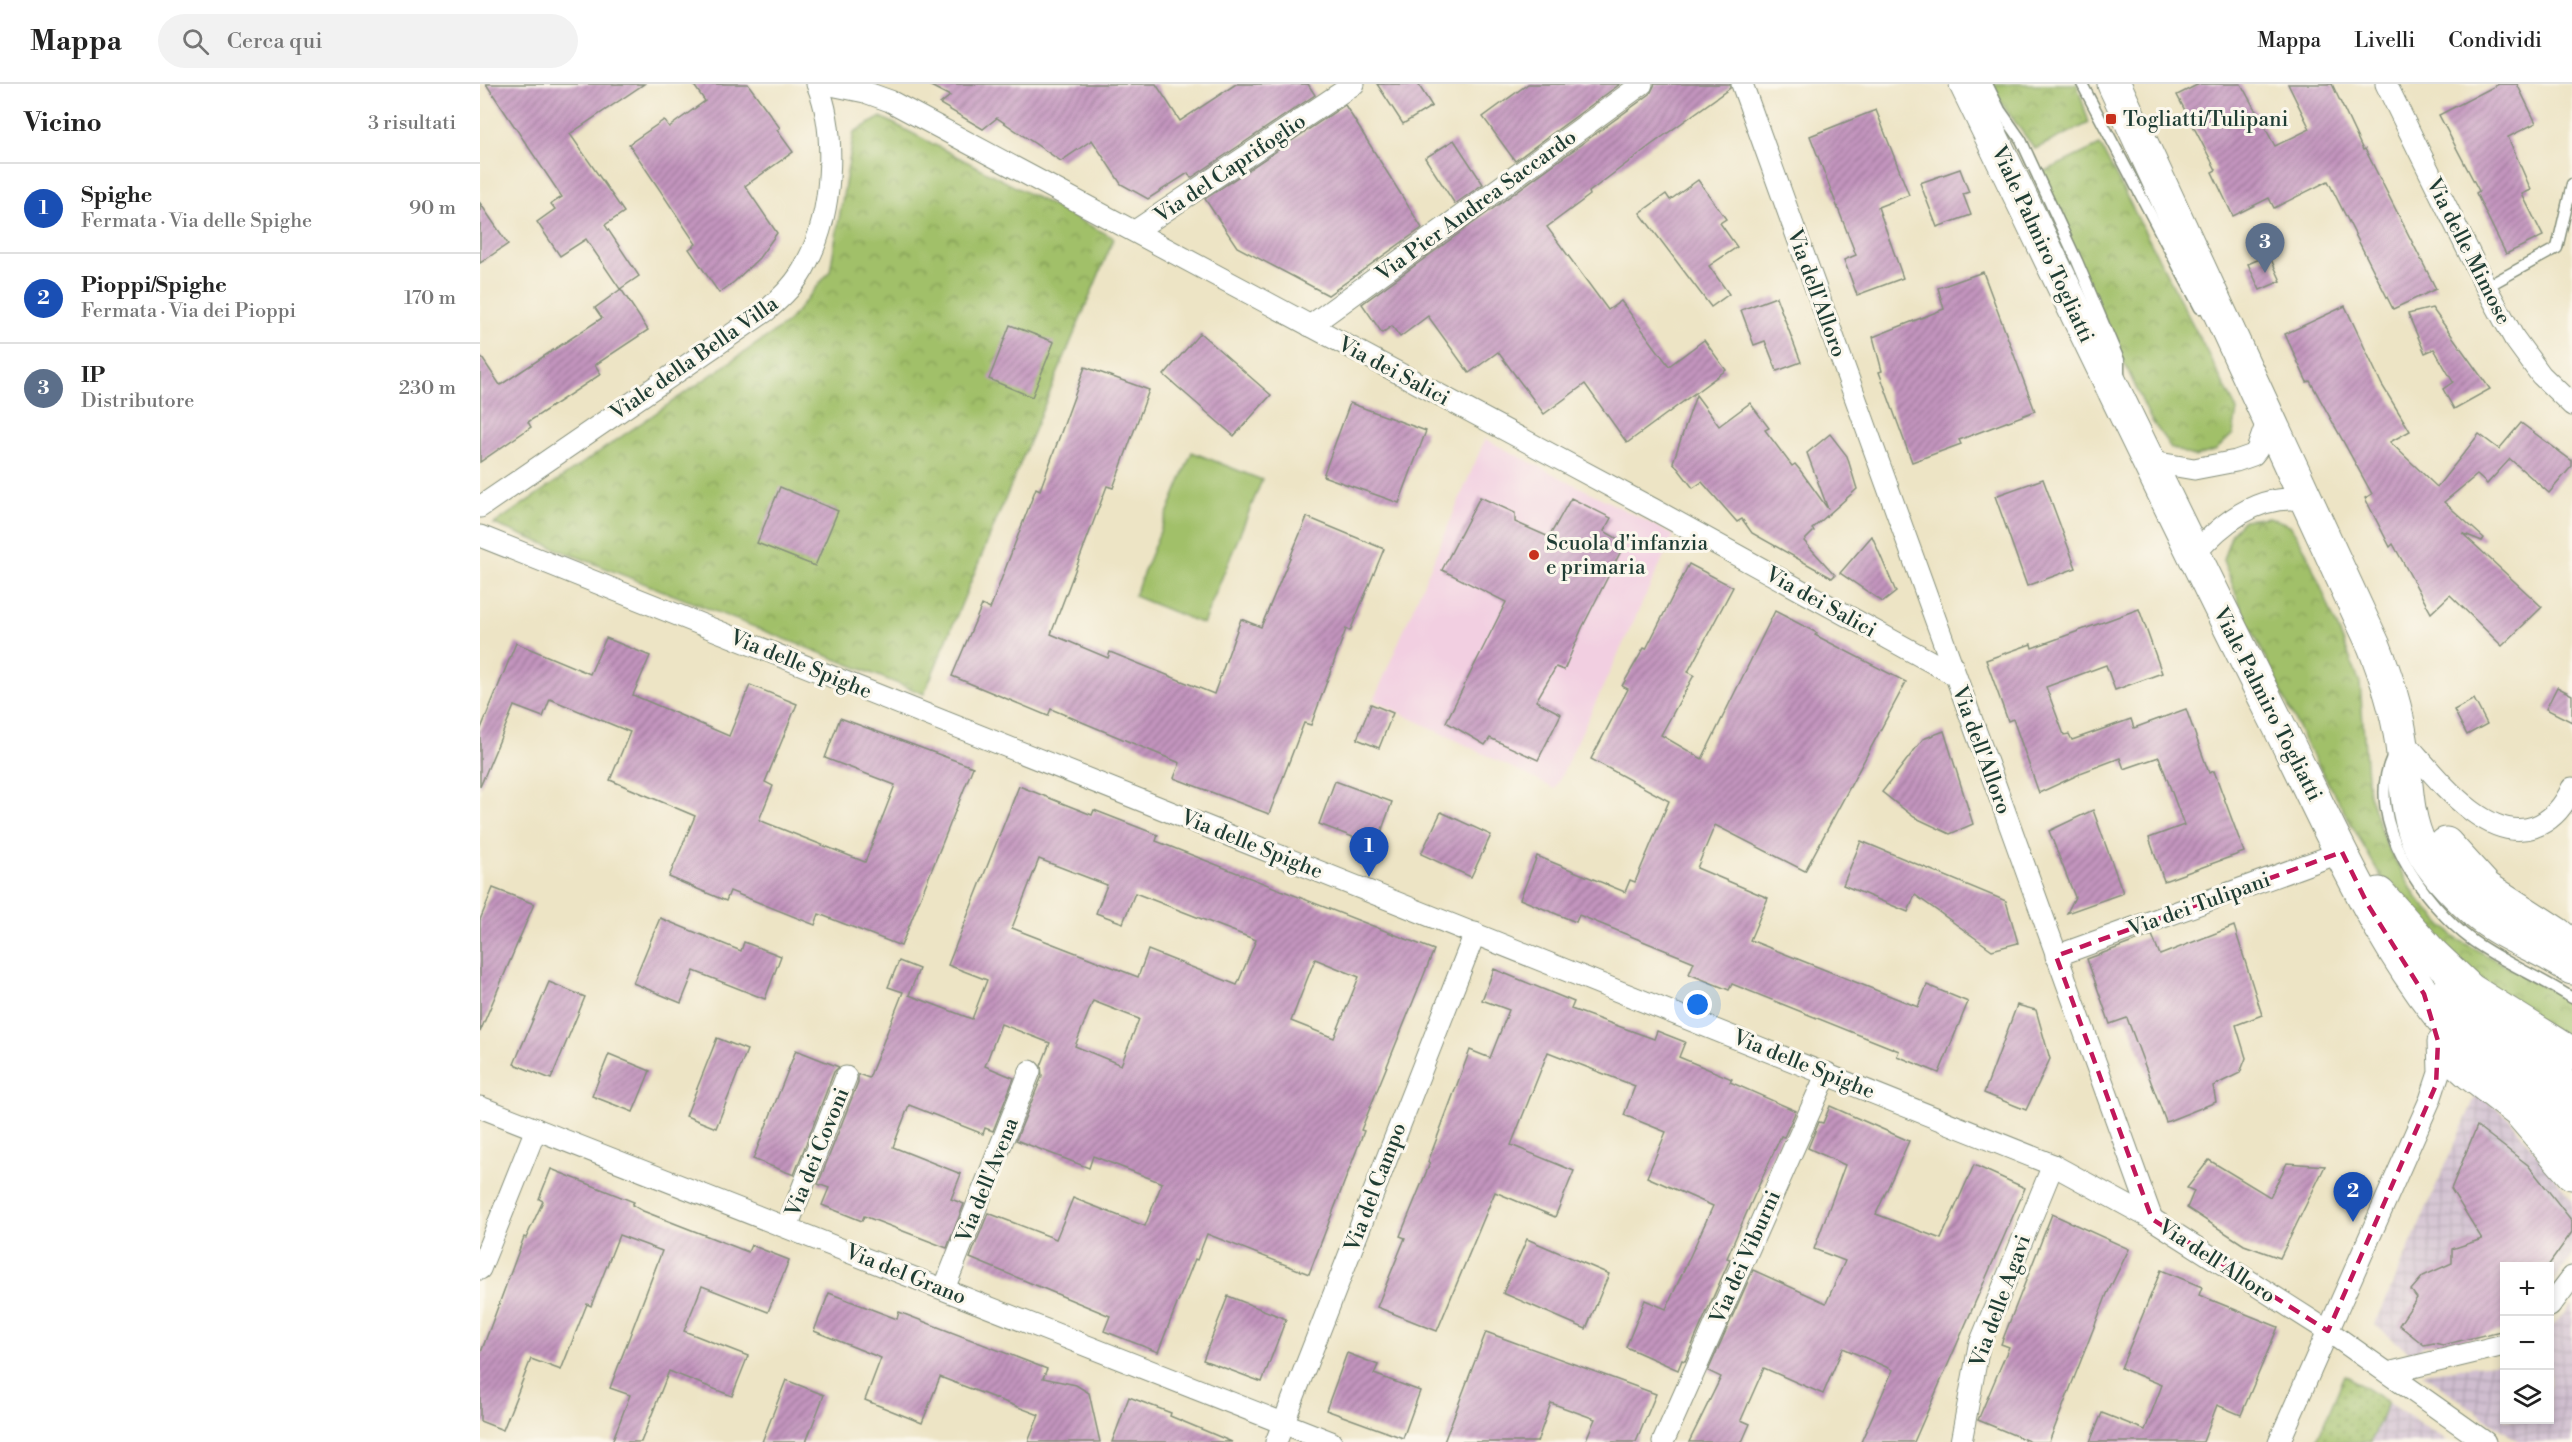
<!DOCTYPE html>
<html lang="it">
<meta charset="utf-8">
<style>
body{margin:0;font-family:"Libre Bodoni",serif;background:#f2f2f2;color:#222}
.controls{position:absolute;right:18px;bottom:18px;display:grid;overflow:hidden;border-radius:0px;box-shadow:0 3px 9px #0003}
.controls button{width:54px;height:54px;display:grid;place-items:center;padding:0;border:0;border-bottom:2px solid #e0e0e0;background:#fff;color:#222;font:30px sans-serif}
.you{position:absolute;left:1218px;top:921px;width:21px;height:21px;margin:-15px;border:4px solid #fff;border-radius:50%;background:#1a73e8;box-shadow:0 0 0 9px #1a73e833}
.badge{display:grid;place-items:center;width:39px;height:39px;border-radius:50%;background:#c8321e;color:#fff;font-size:20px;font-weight:700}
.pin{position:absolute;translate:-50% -50px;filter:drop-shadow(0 2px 3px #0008)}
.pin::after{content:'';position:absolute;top:32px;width:21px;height:18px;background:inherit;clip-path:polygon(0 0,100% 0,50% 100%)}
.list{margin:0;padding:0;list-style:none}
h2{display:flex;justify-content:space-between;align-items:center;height:78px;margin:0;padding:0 24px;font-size:26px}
h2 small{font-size:20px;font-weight:400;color:#767676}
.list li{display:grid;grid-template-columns:39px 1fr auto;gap:18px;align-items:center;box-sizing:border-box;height:90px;padding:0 24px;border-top:2px solid #e0e0e0}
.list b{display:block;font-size:22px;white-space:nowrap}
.list p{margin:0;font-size:20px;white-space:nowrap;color:#767676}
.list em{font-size:20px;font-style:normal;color:#767676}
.icon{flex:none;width:33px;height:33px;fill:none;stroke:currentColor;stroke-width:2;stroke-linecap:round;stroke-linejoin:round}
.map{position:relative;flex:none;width:2092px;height:1358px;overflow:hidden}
header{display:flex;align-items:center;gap:36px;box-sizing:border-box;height:84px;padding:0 30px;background:#fff;border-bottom:2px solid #e0e0e0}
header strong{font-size:28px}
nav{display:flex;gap:33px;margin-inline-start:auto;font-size:21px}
.search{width:420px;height:54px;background:#f2f2f2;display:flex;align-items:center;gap:15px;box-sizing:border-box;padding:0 21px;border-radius:33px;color:#767676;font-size:22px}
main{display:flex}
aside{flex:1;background:#fff}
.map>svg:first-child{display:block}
.built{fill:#f2cfe1}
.industrial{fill:url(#industrial-grid)}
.grass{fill:url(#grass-dots);stroke:#607e4e;stroke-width:1.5}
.park{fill:url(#park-crowns);stroke:#607e4e;stroke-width:1.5}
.pitch{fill:#a1c069;stroke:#607e4e;stroke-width:1.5}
.building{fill:url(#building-hatch);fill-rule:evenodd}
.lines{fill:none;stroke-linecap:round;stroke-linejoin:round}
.lane-casing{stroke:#86907c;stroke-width:13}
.street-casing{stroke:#86907c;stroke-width:23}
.primary-casing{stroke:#86907c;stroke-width:35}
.lane{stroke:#fff;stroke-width:10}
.street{stroke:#fff;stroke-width:21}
.primary{stroke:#fff;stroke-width:33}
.marked{fill:none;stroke:#c2185b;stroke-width:4.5;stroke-dasharray:12 8;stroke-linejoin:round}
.poi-dot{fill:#c8321e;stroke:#fbf7ec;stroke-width:2}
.labels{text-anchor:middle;stroke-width:6;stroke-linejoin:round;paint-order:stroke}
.poi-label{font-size:21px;fill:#1f3d34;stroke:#fbf7ec;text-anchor:start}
.street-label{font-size:21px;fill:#1f3d34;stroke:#fbf7ec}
</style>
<header>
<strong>Mappa</strong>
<div class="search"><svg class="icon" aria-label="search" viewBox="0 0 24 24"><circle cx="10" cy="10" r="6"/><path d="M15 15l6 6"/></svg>Cerca qui</div>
<nav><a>Mappa</a><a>Livelli</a><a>Condividi</a></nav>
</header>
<main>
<aside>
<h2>Vicino<small>3 risultati</small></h2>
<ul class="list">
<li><span class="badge" style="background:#1a4fb4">1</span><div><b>Spighe</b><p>Fermata · Via delle Spighe</p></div><em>90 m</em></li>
<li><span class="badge" style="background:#1a4fb4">2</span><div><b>Pioppi/Spighe</b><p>Fermata · Via dei Pioppi</p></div><em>170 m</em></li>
<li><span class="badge" style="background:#5c6f8a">3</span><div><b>IP</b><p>Distributore</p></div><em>230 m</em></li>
</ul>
</aside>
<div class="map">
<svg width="2092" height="1358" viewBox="0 0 2092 1358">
<defs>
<pattern id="industrial-grid" width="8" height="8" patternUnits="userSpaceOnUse" patternTransform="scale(1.5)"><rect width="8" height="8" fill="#cfbdcf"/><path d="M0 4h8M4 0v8" fill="none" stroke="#b1a3b2"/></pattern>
<pattern id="grass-dots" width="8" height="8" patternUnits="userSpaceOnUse" patternTransform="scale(1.5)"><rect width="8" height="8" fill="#a1c069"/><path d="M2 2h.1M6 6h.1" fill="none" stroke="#839d57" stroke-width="1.8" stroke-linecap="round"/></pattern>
<pattern id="park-crowns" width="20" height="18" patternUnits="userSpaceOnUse" patternTransform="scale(1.5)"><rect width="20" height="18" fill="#a1c069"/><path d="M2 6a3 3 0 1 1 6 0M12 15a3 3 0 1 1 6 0" fill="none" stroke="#839d57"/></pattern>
<pattern id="building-hatch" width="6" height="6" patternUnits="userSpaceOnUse" patternTransform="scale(1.5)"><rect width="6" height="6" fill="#c394be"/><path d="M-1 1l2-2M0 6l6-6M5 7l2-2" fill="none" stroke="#9e7a9b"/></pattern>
</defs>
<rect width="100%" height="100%" fill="#fbf7ec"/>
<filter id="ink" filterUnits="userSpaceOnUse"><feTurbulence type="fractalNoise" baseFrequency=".0167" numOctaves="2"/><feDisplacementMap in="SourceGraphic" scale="12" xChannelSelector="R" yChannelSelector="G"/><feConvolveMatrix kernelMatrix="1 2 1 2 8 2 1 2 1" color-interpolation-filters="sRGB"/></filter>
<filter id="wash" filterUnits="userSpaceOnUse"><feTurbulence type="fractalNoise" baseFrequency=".008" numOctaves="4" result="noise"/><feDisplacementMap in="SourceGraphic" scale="24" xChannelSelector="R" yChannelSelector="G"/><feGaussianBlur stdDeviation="1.35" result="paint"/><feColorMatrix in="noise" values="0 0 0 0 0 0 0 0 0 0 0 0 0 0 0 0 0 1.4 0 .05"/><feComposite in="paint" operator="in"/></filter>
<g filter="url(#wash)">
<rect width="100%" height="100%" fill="#ede4c5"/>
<!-- built -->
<path class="built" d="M1005 355 1194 451 1075 705 894 616Z"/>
<!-- industrial -->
<g class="industrial">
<path d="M1997 1009 2029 1034 2092 1116V1173L2070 1201V1182H2024L2005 1250 1963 1261 1954 1259 1945 1261 1932 1270 1895 1241Z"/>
<path d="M2092 1221V1358H2039L1942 1289 2020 1279 2024 1277V1336H2070V1244Z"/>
<path d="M1908 1318 1968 1358H1891Z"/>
</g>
<!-- grass -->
<path class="grass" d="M1865 1291 1908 1318 1891 1358H1836Z"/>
<!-- park -->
<g class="park">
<path d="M1507 0H1597L1609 39 1555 65Z"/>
<path d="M401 33 634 154 444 610 14 440 307 239 350 187 374 48Z"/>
<path d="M1620 61 1757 326 1753 350 1736 366 1715 373 1691 364 1670 334 1557 91Z"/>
<path d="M1789 433 1810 441 1826 467 1880 599 1888 707 1906 761 1937 814 1975 854 2078 910 2092 922V956L2007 908 1938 844 1901 793 1824 656 1759 518 1743 476 1752 449 1764 436Z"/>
</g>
<!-- pitch -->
<path class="pitch" d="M712 368 782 396 723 540 654 512Z"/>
<g id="blocks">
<!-- building -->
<g class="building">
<path d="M6 0H164L90 50 144 128 125 141 159 192 140 205 106 155 80 172 57 138 75 125 71 120 82 113Z"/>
<path d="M213 0H268L300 44 297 46 313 68 265 102 297 149 279 174 254 198 239 209 209 165 216 160 149 60 184 36 189 43 225 17Z"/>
<path d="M447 0H676L700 37 756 0H828L835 11 711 94 708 89 668 115 641 100 612 56 581 77 517 34 503 45 460 20 470 12Z"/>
<path d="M897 0H938L952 22 923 40Z"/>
<path d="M1048 0H1140L1035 77 1003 33Z"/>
<path d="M1175 0H1250V4L1171 61 1109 108 1110 111 1067 143 1128 226 1141 217 1189 282 1224 256 1246 286 1147 359 1105 300 1064 330 1018 268 989 289 948 232 920 253 912 242 902 249 882 220 1170 10Z"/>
<path d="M1719 0H1761L1795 62 1830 45 1808 0H1852L1883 66 1885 65 1956 205 1913 225 1848 97 1794 124 1789 114 1753 132 1732 88 1736 86 1697 11Z"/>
<path d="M2019 0H2037L2056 39 2028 53 2051 106 2042 110 2063 152 2026 170 1996 109 1999 107 1959 31Z"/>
<path d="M865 21 942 144 848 211 757 163 725 115Z"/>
<path d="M1396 26 1429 111 1398 123 1423 194 1377 211 1364 176 1376 171 1330 52Z"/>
<path d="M974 56 1003 100 975 120 945 74Z"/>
<path d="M1480 85 1489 108 1483 110 1491 131 1457 143 1440 99Z"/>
<path d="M1218 96 1246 135 1240 139 1257 163 1229 182 1249 210 1231 223 1160 129 1186 110 1190 116Z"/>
<path d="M0 119 28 160 0 179Z"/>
<path d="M1789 171 1801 197 1780 206 1768 180Z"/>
<path d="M1503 188 1555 327 1479 356 1481 360 1432 378 1399 288 1402 287 1393 253 1464 225 1458 204Z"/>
<path d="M141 205 168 246 115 281 121 290 48 338 51 343 0 378V271L20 301 22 300 122 234 115 224Z"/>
<path d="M1296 213 1321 278 1297 287 1285 257 1274 261 1261 226Z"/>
<path d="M1865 222 1902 301 1930 347 1910 358 1957 403 1999 350 2019 365 2041 339 2092 377V382L2069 409 2030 375 2007 400 1997 391 1964 418 2004 454 2002 457 1982 449 2062 523 2022 562 1970 511 1951 529 1913 460 1910 463 1885 414 1892 410 1830 297 1827 298 1805 250Z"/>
<path d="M1952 224 2010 305 1974 325 1963 305 1973 298 1954 265 1945 269 1928 230Z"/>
<path d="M530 241 574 258 552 313 509 295Z"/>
<path d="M720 249 791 311 754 352 684 291Z"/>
<path d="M605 283 669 306 633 404 627 402 571 550 628 574 630 568 734 610 761 535 781 543 827 433 904 465 870 547 866 545 831 641 824 639 789 730 694 694 700 679 571 625 568 632 472 592 502 521 510 525 556 404 560 406Z"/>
<path d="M1216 311 1239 342 1270 319 1289 344 1285 346 1312 382 1315 380 1320 386 1348 425 1327 369 1350 350 1367 372 1377 405 1332 445 1334 447 1324 457 1355 491 1352 494 1272 449 1262 435 1257 438 1222 398 1213 404 1193 378Z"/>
<path d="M870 319 946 347 919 419 843 392Z"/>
<path d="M1563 395 1596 484 1547 502 1515 412Z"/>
<path d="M300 403 358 427 335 482 277 459Z"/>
<path d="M1000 413 1035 429V438L1069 453 1091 414 1131 434 1124 447 1145 459 1102 544 1084 586 1076 583 1056 617 1081 630 1058 676 1010 654 1005 661 966 638 1026 518 962 486Z"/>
<path d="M1392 452 1416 508 1403 518 1360 489Z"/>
<path d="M1209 480 1253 503 1208 588 1214 591 1181 651 1222 675 1295 527 1337 549 1335 551 1426 598 1325 787 1235 741 1217 784 1288 814 1270 856 1438 923 1447 901 1488 918 1459 989 1417 972 1419 967 1252 900 1249 906 1209 890 1214 878 1099 831 1096 838 1040 815 1057 772 1145 808 1150 796 1155 798 1189 717 1111 675 1148 605 1142 602 1164 564 1166 565Z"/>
<path d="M1659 525 1682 589 1635 606 1626 581 1566 603 1584 651 1589 650 1592 656 1651 635 1654 644 1706 625 1729 689 1734 687 1764 768 1684 797 1669 754 1704 741 1679 673 1644 685 1640 674 1600 689V690L1559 709 1533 635 1528 637 1506 576 1551 560 1552 564Z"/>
<path d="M126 554 170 572 153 611 249 652 270 601 317 620 285 698 293 702 279 736 385 778 415 701 345 674 360 634 493 683 421 862 339 830 335 841 250 807 246 817 189 793 215 732 130 696 150 648 70 615 63 633 34 622 0 703V647L36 559 110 590Z"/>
<path d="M2077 603 2092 611V638L2066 625Z"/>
<path d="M1994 615 2007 640 1987 651 1974 626Z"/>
<path d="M891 620 913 629 899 664 877 655Z"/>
<path d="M1464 647 1493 740 1470 750 1434 733 1402 708 1443 655Z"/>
<path d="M855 697 912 718 896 762 839 740Z"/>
<path d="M539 702 612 731 614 726 678 751 676 757 954 866 881 1046 884 1047 829 1190 727 1150 717 1176 715 1175 678 1268 624 1247 630 1232 490 1174 508 1129 576 1155 593 1114 665 1142 682 1099 613 1072 609 1084 536 1056 562 992 561 982 570 959 521 940 505 982 534 994 513 1047 505 1044 503 1050 429 1021 413 1063 481 1090 471 1115 484 1120 467 1164 384 1132 382 1137 342 1121 349 1104 338 1100 378 998V990L389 994 423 908 408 903 419 877 439 885 429 911 492 935 507 896 468 881ZM559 775 627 801 616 829 643 839 655 809 776 856 757 901 668 866 658 893 532 844ZM835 875 879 893 854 954 811 937ZM613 917 659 935 641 981 595 962Z"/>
<path d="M1613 726 1643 809 1587 829 1595 813 1569 747Z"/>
<path d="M961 728 1011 751 991 793 941 770Z"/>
<path d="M1381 757 1526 817 1538 859 1512 866 1435 811 1428 828 1363 801Z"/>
<path d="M13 804 54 820 0 948V836Z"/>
<path d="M180 834 261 867 264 858 301 872 285 915 214 887 201 919 153 899Z"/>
<path d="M1754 842 1782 931 1756 941 1766 974 1760 989 1733 1002 1736 1018 1686 1038 1647 934 1630 940 1607 875 1672 851 1680 871Z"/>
<path d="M1014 885 1094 918 1091 925 1174 955 1177 947 1205 958 1199 973 1252 995 1250 998 1316 1027 1304 1053 1301 1052 1263 1137 1247 1174 1250 1175 1205 1277 1202 1276 1198 1286 1146 1263 1165 1216 1186 1225 1233 1122 1167 1093 1186 1048 1144 1031 1155 1002 1068 968 1031 1061 1094 1087 1075 1133 1015 1108 957 1247 897 1223 925 1154 920 1152 950 1079 948 1078 990 966 1010 974 1029 926 1002 916Z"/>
<path d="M69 898 105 913 71 995 34 980Z"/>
<path d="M1537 921 1556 926 1570 975 1546 1026 1504 1009Z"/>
<path d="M237 954 267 966 236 1044 206 1032Z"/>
<path d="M316 966 359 983 354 988 314 1091 273 1075Z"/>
<path d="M129 970 170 987 153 1028 112 1012Z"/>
<path d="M1350 1022 1429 1057 1396 1130 1461 1155 1494 1081 1545 1104 1540 1116 1434 1358H1381L1413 1286 1363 1264 1343 1310 1284 1284 1261 1336 1270 1340 1262 1358H1209L1241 1293 1228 1287 1273 1186 1346 1219 1365 1177 1334 1165 1365 1081 1328 1064 1339 1038 1343 1039Z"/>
<path d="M1997 1042 2048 1081 2092 1137V1148L2068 1182H2025V1246L1963 1261 1954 1259 1944 1261 1919 1241 1937 1214 1931 1206 1943 1192 1972 1179V1165L2002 1155 1971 1105Z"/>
<path d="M1729 1076 1790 1113 1807 1079 1845 1082 1800 1174 1764 1161 1707 1124 1714 1107 1707 1104Z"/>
<path d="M71 1085 154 1118 152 1121 163 1127 268 1168 271 1161 309 1176 288 1228 222 1202 204 1247 268 1272 252 1312 189 1287 161 1358H132L150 1311 130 1304 182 1167 139 1151 111 1222 107 1220 81 1286 51 1275 23 1346 0 1337V1271L44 1153 46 1154 63 1117 59 1115Z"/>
<path d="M1572 1130 1649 1165 1627 1210 1569 1358H1551L1498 1336 1529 1263 1521 1260Z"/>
<path d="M1047 1155 1129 1190 1106 1245 1023 1209Z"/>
<path d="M1681 1186 1722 1203 1719 1211 1798 1243 1761 1331 1737 1321 1723 1358H1610L1622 1329 1665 1346 1682 1301 1641 1284Z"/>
<path d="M349 1209 417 1235 419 1228 567 1285 563 1294 596 1301 609 1309 620 1358H548L559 1331 460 1293 442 1339 385 1316 401 1274 334 1247Z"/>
<path d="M748 1212 806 1235 782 1298 723 1276Z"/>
<path d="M1006 1248 1176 1310 1156 1358H1105L1115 1335 1071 1319 1057 1358H964Z"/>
<path d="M867 1269 898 1281 894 1290 940 1307 923 1354 846 1326Z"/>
<path d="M306 1296 344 1311 326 1358H282Z"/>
<path d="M649 1313 691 1329 690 1332 752 1358H632Z"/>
</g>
</g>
</g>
<g filter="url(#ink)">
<use href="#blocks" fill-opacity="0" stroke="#86907c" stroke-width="1.5"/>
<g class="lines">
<!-- lane casing -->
<g class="lane-casing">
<g id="lane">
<path d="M1507 0 1520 26 1541 56 1597 177 1639 276V290"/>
<path d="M1602 0 1720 224"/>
<path d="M2006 203 2077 164 2092 100"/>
<path d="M1912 673C1883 736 1944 821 1993 857 2024 879 2060 893 2092 914"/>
</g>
</g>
<!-- street casing -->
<g class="street-casing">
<g id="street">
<path d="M346 0 385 8 410 17 1173 425 1475 591"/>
<path d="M1262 0 1672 1135"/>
<path d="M1906 0 2006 203 2034 254 2061 291 2092 321"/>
<path d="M655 147 874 0"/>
<path d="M830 242 1162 0"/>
<path d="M1667 377 1714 385 1756 377 1773 371 1777 366 1788 335"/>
<path d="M0 423 286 227C302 213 318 198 327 178 352 131 358 50 337 0"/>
<path d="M0 452 1573 1081 1672 1135 1848 1247 2005 1358"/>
<path d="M1714 471C1743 437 1782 407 1829 417"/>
<path d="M1922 655C1952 687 2003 760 2054 743 2073 736 2084 722 2092 704"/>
<path d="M1576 872 1862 768"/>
<path d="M0 1023 851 1358"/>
<path d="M307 1143 366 993"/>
<path d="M0 1185 56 1045"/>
<path d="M464 1205 550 987"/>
<path d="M2070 1222 2092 1193"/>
<path d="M1908 1289 2024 1261"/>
<path d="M796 1358 995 849"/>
<path d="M1183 1358 1347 989"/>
<path d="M1481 1358 1499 1262 1573 1081"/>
<path d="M1799 1358 1950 1016 1959 989 1958 957"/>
</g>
</g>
<!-- primary casing -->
<g class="primary-casing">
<g id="primary">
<path d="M1486 0C1588 211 1689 423 1794 632 1849 741 1902 872 1985 961L2047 999 2066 1017 2092 1053"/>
<path d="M1634 0 1894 562C1906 592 1916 623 1921 655 1927 690 1924 730 1941 763 1953 787 1977 811 1997 829 2026 853 2062 863 2092 884"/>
<path d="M1966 760 2006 804 2077 850 2090 861"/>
<path d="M1899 810 1952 870 1990 906 2092 970"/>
<path d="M1965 911C1992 942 2014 945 2045 966 2062 979 2079 995 2092 1012"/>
<path d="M1970 971 1991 990 2040 1028 2092 1089"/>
</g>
</g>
<!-- lane -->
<use href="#lane" class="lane"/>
<!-- street -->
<use href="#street" class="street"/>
<!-- primary -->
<use href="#primary" class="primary"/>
</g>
</g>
<!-- marked area -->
<path class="marked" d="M1862 768 1888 821 1944 910 1958 957 1956 1001 1848 1247 1672 1135 1576 872Z"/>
<!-- markers -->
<g class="poi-dot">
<rect x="1625" y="29" width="12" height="12" rx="3"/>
<circle cx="1054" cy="471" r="6"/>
</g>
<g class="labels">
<!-- poi labels -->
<g class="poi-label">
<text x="1643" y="42">Togliatti/Tulipani</text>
<text x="1066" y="466">Scuola d'infanzia<tspan x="1066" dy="24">e primaria</tspan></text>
</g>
<!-- street labels -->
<g class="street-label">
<text transform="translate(750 84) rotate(-34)" y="7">Via del Caprifoglio</text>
<text transform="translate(996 121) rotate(-36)" y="7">Via Pier Andrea Saccardo</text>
<text transform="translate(1563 160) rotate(65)" y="7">Viale Palmiro Togliatti</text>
<text transform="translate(1989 167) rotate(63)" y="7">Via delle Mimose</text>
<text transform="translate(1337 209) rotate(70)" y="7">Via dell'Alloro</text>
<text transform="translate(214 274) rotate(-35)" y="7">Viale della Bella Villa</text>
<text transform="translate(914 287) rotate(28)" y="7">Via dei Salici</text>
<text transform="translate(1341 518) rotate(29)" y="7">Via dei Salici</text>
<text transform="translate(321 580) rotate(22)" y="7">Via delle Spighe</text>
<text transform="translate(1788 620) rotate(63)" y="7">Viale Palmiro Togliatti</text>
<text transform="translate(1502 666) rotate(70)" y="7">Via dell'Alloro</text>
<text transform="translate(772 760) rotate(22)" y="7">Via delle Spighe</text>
<text transform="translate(1719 820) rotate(-20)" y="7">Via dei Tulipani</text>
<text transform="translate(1324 980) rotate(22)" y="7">Via delle Spighe</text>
<text transform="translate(337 1068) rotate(-68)" y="7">Via dei Covoni</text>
<text transform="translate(507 1096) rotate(-68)" y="7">Via dell'Avena</text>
<text transform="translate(895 1103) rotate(-69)" y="7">Via del Campo</text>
<text transform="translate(1265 1173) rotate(-66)" y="7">Via dei Viburni</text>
<text transform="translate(1737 1177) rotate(33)" y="7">Via dell'Alloro</text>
<text transform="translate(426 1190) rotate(22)" y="7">Via del Grano</text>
<text transform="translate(1520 1217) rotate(-70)" y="7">Via delle Agavi</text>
</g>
</g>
</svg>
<div class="controls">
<button>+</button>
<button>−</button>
<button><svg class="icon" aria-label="layers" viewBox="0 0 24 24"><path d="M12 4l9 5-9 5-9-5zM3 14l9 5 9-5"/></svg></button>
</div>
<div class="you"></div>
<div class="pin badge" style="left:889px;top:793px;background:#1a4fb4">1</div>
<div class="pin badge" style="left:1873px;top:1138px;background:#1a4fb4">2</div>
<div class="pin badge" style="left:1785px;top:189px;background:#5c6f8a">3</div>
</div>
</main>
